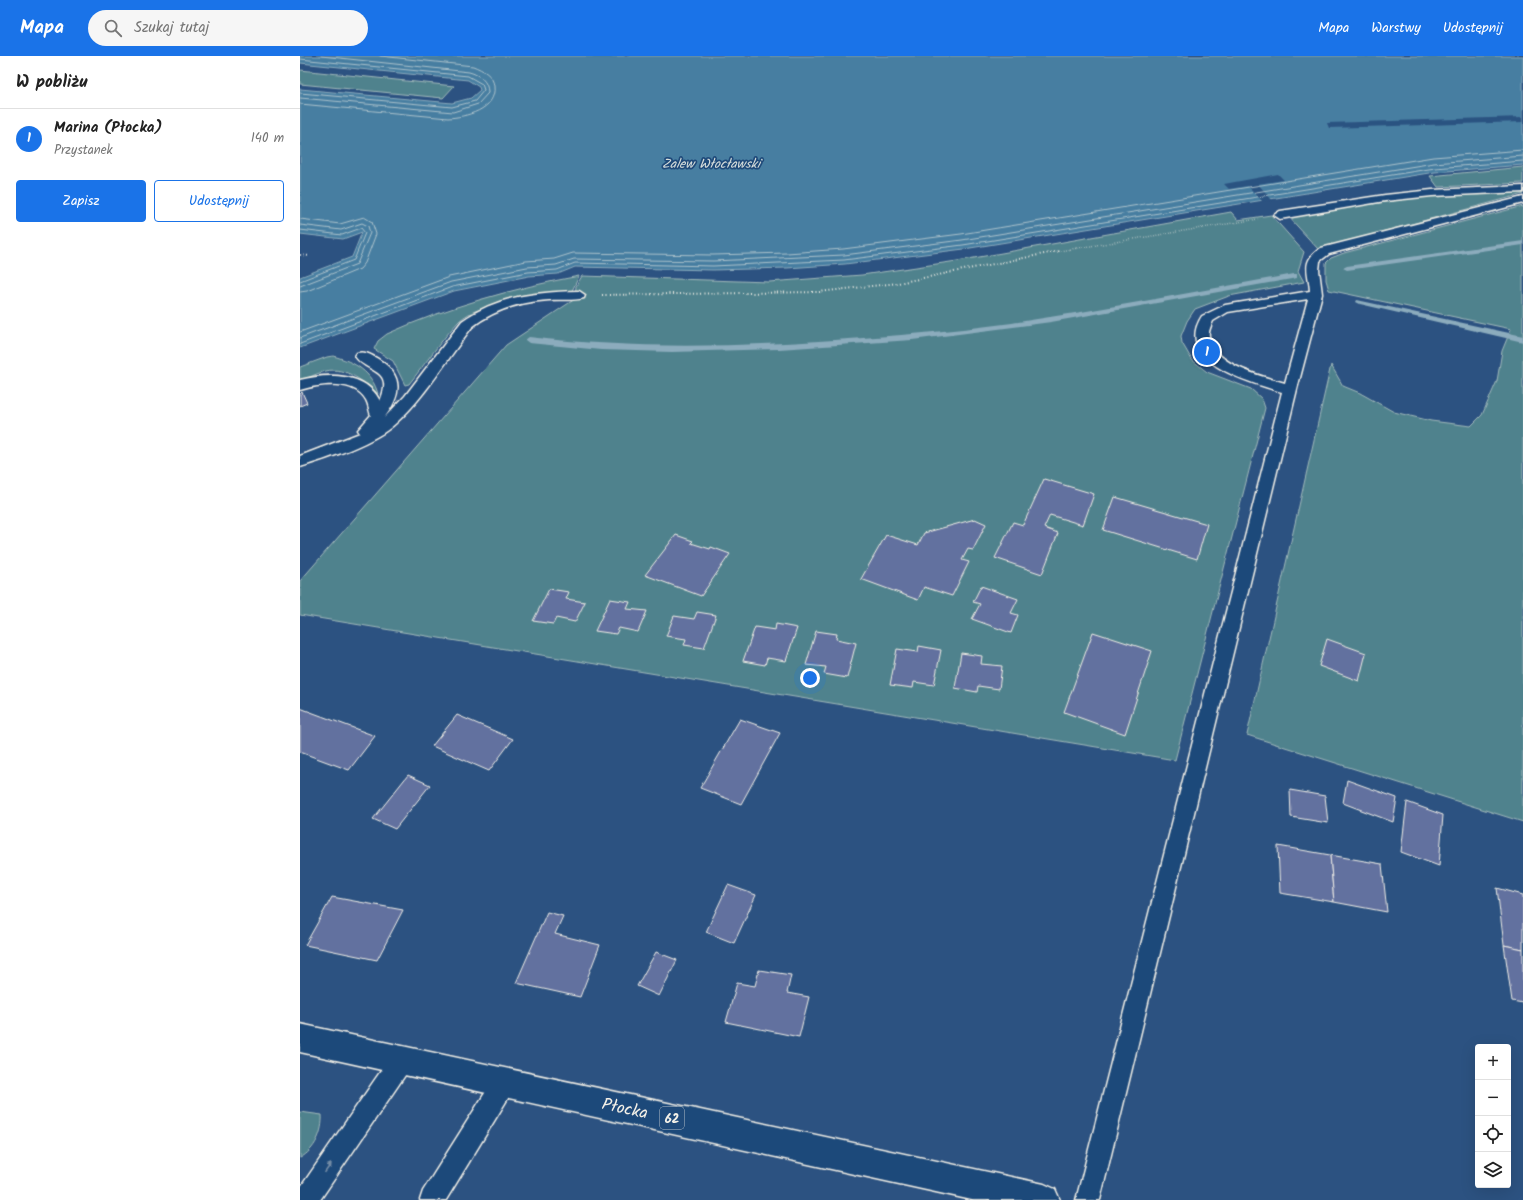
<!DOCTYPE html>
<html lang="pl">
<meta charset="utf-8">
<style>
body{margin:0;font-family:Kalam,sans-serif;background:#f6f6f6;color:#222}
.controls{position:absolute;right:12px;bottom:12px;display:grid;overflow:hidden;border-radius:4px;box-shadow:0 4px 16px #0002}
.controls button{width:36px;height:36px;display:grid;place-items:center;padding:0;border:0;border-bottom:1px solid #e0e0e0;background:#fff;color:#222;font:20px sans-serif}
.you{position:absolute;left:510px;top:622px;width:14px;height:14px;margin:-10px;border:3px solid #fff;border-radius:50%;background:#1a73e8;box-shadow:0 0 0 6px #1a73e833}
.badge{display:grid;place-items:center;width:26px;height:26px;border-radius:50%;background:#1a73e8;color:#fff;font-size:13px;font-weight:700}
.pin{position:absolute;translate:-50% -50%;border:2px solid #fff;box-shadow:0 1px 4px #0006}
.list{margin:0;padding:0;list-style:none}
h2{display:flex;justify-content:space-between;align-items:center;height:52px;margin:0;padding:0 16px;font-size:17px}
h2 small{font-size:13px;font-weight:400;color:#767676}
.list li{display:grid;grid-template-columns:26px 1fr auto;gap:12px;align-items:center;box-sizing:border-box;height:60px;padding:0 16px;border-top:1px solid #e0e0e0}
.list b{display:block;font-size:15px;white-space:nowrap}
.list p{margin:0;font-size:13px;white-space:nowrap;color:#767676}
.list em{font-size:13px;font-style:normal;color:#767676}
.actions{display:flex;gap:8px;padding:12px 16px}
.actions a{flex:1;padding:9px 0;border:1px solid #1a73e8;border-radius:4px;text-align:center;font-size:14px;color:#1a73e8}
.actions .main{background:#1a73e8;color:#fff}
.icon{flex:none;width:22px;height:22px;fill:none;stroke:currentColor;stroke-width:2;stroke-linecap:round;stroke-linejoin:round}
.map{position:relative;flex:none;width:1223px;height:1144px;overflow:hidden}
header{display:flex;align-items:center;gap:24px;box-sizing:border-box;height:56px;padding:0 20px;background:#1a73e8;color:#fff}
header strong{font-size:19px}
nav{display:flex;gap:22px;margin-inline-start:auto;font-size:14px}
.search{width:280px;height:36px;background:#f6f6f6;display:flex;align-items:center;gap:10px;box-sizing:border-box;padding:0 14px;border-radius:22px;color:#767676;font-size:15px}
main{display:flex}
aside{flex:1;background:#fff}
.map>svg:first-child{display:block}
.green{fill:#50828d;stroke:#a2baba}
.water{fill:#467ea1;stroke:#8cacbd}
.pier{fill:#2c5281}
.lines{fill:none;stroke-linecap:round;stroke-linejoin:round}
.shore{stroke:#aec3cc;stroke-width:1}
.stream{fill:#8cacbd;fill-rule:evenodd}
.building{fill:#62719f;stroke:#f4f1e8}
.service-casing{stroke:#f4f1e8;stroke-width:3}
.primary-casing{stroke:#f4f1e8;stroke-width:3}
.path-far1{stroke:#f4f1e8;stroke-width:1.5;stroke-dasharray:0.5 2;stroke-linecap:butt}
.path{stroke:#f4f1e8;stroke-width:2;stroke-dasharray:1 2.5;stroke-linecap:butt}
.service{fill:#1f4a7a;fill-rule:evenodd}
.primary{fill:#1f4a7a;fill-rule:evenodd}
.oneway{fill:#748da6}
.labels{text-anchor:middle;stroke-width:3.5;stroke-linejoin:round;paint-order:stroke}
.far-water-label{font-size:13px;font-style:italic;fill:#dae0dd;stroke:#1f4a7a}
.shield{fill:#1f4a7a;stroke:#b4bfc7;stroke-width:1}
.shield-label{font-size:13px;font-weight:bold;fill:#f4f1e8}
.near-street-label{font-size:17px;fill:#f4f1e8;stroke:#1f4a7a}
</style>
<header>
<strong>Mapa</strong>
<div class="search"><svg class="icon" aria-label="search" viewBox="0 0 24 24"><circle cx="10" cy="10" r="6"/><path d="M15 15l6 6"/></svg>Szukaj tutaj</div>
<nav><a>Mapa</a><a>Warstwy</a><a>Udostępnij</a></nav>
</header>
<main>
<aside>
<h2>W pobliżu<small></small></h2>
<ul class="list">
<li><span class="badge">1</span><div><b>Marina (Płocka)</b><p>Przystanek</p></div><em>140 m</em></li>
</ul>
<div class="actions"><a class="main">Zapisz</a><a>Udostępnij</a></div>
</aside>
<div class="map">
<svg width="1223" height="1144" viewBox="0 0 1223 1144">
<rect width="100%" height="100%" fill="#2c5281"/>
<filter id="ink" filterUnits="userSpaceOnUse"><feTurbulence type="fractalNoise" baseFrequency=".025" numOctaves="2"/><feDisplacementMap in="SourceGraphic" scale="8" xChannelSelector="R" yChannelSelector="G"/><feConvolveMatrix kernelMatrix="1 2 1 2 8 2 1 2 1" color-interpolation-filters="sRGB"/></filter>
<g filter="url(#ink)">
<!-- green -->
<g class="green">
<path d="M0 14 154 30 143 42 0 28Z"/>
<path d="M1223 111V127L1138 131 1130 120Z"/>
<path d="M1223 135V138L1018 193 988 160 1142 138Z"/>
<path d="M1223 150V766L947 679 1031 309 1043 330 1060 337 1094 356 1131 365 1171 370 1182 359 1197 325 1202 295 1211 273 1029 234 1026 224V207L1031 202 1044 197Z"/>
<path d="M931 156 938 164 971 159 1004 196 998 215 1004 226 929 240 895 253 887 265 881 280 882 287 892 304 907 316 951 333 962 343 965 352 875 704 0 559V525L206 289 275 243 276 230 282 220 469 226 562 219 657 205Z"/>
<path d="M279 220 271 237C242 242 179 245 159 265 142 283 125 308 109 328L105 329 93 305 74 293 78 285 87 278C147 251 214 232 279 220Z"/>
<path d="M33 300C55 306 72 316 78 338 65 327 46 310 26 315 17 317 8 322 0 325V311L27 301Z"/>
<path d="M0 1056 22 1059C23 1076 15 1094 0 1102Z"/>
</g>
<!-- water -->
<path class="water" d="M0 0H1223V109L1135 116 664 193 545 208 487 212 413 214 275 211 258 218 229 220 154 235 0 292V221L52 201 62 176 43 183 0 178V33L152 47 171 42 180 34 179 31 168 24 0 7Z"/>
<!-- pier -->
<g class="pier">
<path d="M1223 61V66L1029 72 1027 67Z"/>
<path d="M978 118 984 124 958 128 972 144 966 145H962L948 130 929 133 924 128Z"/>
</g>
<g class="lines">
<!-- shore -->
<g class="shore">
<path d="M0 3 168 20 182 28 184 34 175 45 152 51 0 37"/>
<path d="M0 42 153 56 178 48 188 37C188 25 180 19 169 16L21 0"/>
<path d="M0 48 148 62C165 61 197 54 194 30 193 19 183 14 173 10L80 0"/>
<path d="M0 163 40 168 64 161 72 166 76 178 65 207 60 213 7 235 0 236"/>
<path d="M0 169 41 174 62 167 68 170 70 177 57 208 0 230"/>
<path d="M0 174 42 179 61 172 65 177 54 204 0 225"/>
<path d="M0 276 149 221 226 205 254 203 273 197 413 199 487 197 543 193 661 178 1133 101 1223 94"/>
<path d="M0 282 151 226 227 211 256 209 274 203 413 205 544 199 662 184 1134 107 1223 100"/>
<path d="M0 288 152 231 228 216 257 214 275 207 413 210 544 204 663 189 1135 112 1223 105"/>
</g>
<!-- stream -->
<g class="stream">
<path d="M1223 185V189L1047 214 1043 212 1047 210Z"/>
<path d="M994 218H997V222L751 266 612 284 479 293 372 296 301 294 229 287 225 284 229 281C331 293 432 291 534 284 594 280 653 275 712 267 806 253 900 235 994 218Z"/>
<path d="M1057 244 1223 280V286L1060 248 1056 246Z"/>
</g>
</g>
<!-- building -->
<g class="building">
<path d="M2 336 7 347 0 350V338Z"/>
<path d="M744 423 794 438 783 469 750 459 744 472 758 477 742 518 695 502 713 466 723 469Z"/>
<path d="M815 441 907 468 897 503 803 474Z"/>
<path d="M675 463 686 468 673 494 668 493 662 504 669 506 652 540 624 531 618 544 561 523 586 479 618 489 624 477Z"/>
<path d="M376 479 393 485 391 487 410 493 411 491 430 498 401 540 345 519Z"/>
<path d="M681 530 718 543 711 557 718 559 711 577 672 563 680 548 673 546Z"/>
<path d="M249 533 269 536 266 543 285 546 275 566 256 562 253 568 233 565Z"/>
<path d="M310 543 330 546 327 553 347 555 338 576 319 572 316 578 295 575Z"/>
<path d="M397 556 416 559 404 592 384 589 386 583 366 580 374 560 394 563Z"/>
<path d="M476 568 497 572 486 605 467 602 465 609 443 605 455 571 475 574Z"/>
<path d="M516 575 537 578 536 583 556 587 547 622 524 618 526 611 506 609Z"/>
<path d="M793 576 852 595 825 678 764 656Z"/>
<path d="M1027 583 1066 597 1059 625 1019 610Z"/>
<path d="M619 590 641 594 634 629 614 626 613 632 590 629 597 593 618 596Z"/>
<path d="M661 597 682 600 681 608 702 610 699 633 678 630 677 636 655 632Z"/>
<path d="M0 652 75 680 49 714 0 696Z"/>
<path d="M157 659 213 683 189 715 132 690Z"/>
<path d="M440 663 480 677 441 748 400 732Z"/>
<path d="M108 719 130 729 95 773 73 763Z"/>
<path d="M1047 724 1097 742 1093 766 1043 747Z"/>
<path d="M990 734 1025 740 1028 767 991 761Z"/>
<path d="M1107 746 1143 759 1139 810 1101 796Z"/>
<path d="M978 790 1030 799 1034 846 980 837Z"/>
<path d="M1030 799 1082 808 1087 856 1034 846Z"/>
<path d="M428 829 456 839 434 887 406 876Z"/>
<path d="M1197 832 1223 839V893L1204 889Z"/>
<path d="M32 841 103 854 77 904 5 889Z"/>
<path d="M247 856 263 860 255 878 300 889 280 941 216 927Z"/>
<path d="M1204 889 1223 893V947L1212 945Z"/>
<path d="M356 896 377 904 359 940 337 930Z"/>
<path d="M459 914 491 919 487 937 509 941 499 981 426 966 437 927 455 930Z"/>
</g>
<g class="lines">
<!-- service casing -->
<g class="service-casing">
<g id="service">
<path d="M1223 130V136L1132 140 1085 145 980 163 974 159 980 155 1085 139 1132 134Z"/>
<path d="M1223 141V147L1029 198 1020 205 1019 214 1022 238 997 333 800 1144H776L982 336C952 327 872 306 902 260L925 249 1010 235C1009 215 1000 206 1021 192ZM1008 243 985 327C961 320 913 309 909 280 908 275 911 270 913 265L928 256Z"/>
<path d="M279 235 285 239 284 242C273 245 261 243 249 244 220 246 195 253 172 271 148 302 125 341 96 367 77 386 27 403 0 411V400L60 377 58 374 71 359C69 355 69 349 66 344 54 323 20 328 0 334V324C27 317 66 316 80 345 95 311 66 318 55 300L57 297C65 295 71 299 78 303 104 319 102 339 84 362L105 340 162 265C197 240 237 236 279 235Z"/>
<path d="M102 993 110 996 113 1004 110 1012 20 1144H0V1132L94 996Z"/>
<path d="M205 1015 213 1018 216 1026 213 1034 146 1144H120L123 1135 197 1018Z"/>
</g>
</g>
<!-- primary casing -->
<g class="primary-casing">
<path id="primary" d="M0 968 744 1128 755 1133 760 1144H672L0 996Z"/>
</g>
<!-- path-far1 -->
<path class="path-far1" d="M753 196 958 163"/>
<!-- path -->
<g class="path">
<path d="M0 199 10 200"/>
<path d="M302 239 519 236 598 227 759 195"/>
</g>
<!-- service -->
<use href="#service" class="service"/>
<!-- primary -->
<use href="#primary" class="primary"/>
</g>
<!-- one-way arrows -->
<defs><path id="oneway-solid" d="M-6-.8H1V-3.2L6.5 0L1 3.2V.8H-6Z"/></defs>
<use class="oneway" href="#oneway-solid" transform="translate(28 1112) rotate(-55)"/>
</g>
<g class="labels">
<!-- far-water labels -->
<g class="far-water-label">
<text x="411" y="112">Zalew Włocławski</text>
</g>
<!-- shield labels -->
<rect class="shield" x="360" y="1051" width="24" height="22" rx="3"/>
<g class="shield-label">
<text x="372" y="1067">62</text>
</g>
<!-- near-street labels -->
<g class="near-street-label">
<text transform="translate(325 1052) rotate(12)" y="6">Płocka</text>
</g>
</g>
</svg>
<div class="controls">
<button>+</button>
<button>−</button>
<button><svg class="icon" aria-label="locate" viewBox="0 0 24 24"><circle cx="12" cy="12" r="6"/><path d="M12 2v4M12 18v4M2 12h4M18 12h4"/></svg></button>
<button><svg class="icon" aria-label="layers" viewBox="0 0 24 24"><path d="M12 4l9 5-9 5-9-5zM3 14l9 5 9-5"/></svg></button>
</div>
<div class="you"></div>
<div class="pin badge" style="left:907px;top:296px">1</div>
</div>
</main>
